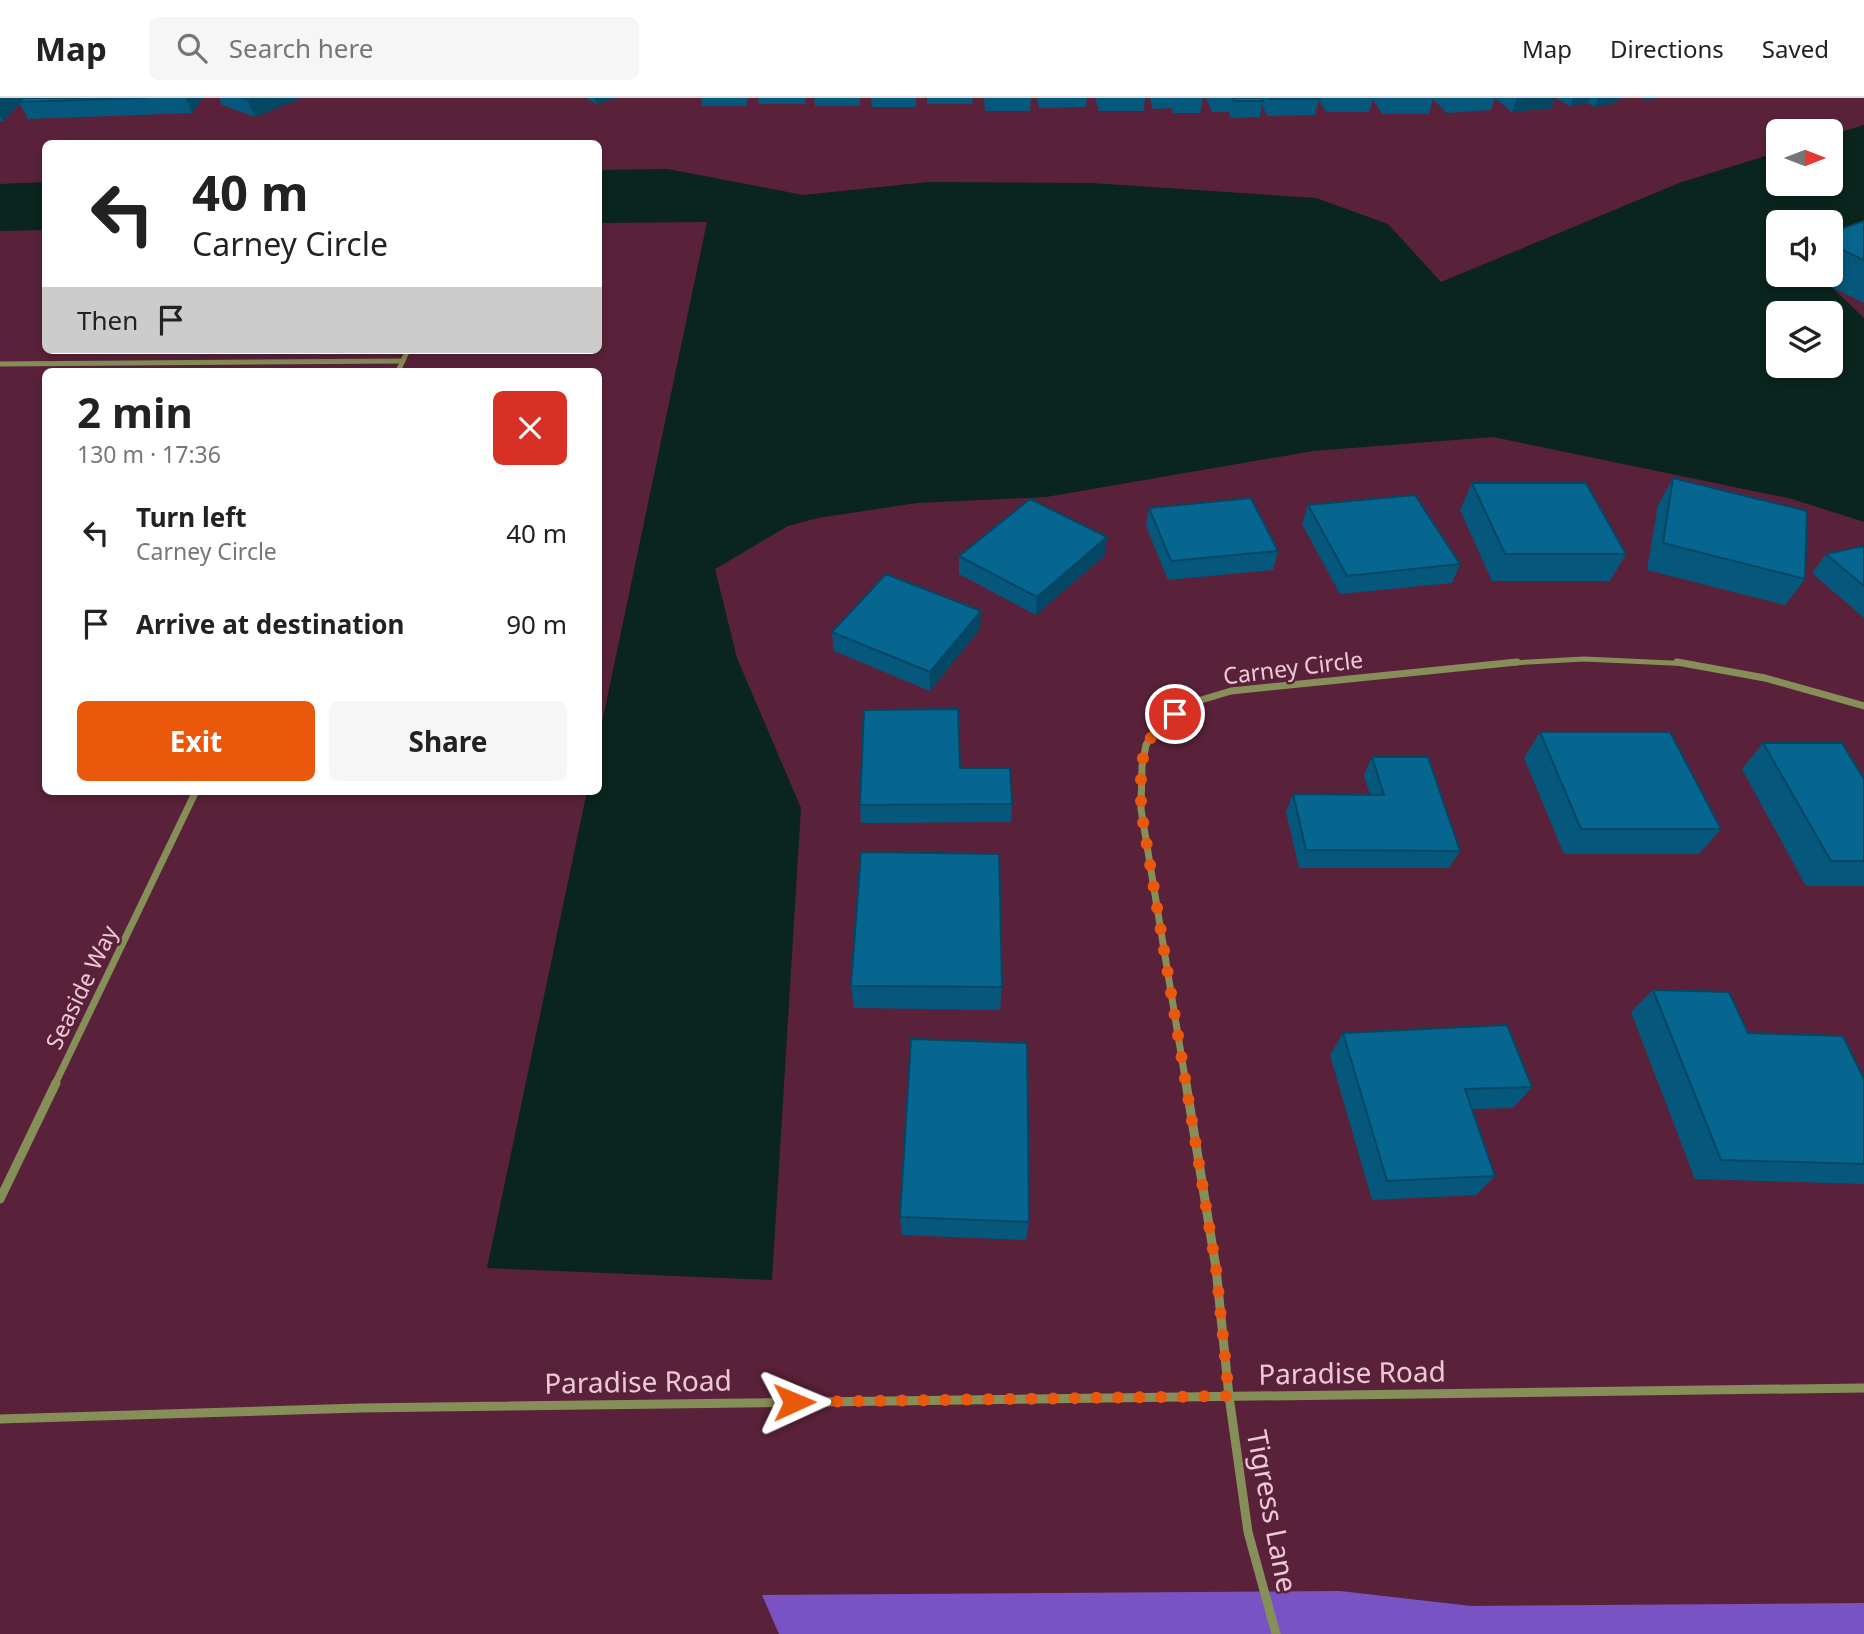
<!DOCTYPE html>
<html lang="en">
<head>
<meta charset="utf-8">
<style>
  :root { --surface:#fff; --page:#f6f6f6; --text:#222; --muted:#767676; --line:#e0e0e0; --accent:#ea580c }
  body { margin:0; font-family:"Noto Sans",sans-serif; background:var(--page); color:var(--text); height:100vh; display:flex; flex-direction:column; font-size:26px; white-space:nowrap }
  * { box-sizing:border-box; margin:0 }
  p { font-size:23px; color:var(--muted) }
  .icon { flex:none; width:38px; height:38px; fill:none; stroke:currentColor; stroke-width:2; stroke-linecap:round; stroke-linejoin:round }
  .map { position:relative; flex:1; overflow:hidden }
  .sheet { position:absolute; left:42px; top:270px; width:560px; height:427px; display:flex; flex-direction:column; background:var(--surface); border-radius:10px; box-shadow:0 4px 10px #0003 }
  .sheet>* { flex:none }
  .hud { position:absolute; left:42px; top:42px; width:560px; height:214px; border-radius:10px; box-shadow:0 4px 10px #0003; background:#fff; color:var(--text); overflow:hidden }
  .needle { width:46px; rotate:90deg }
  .fabs { position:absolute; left:1766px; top:21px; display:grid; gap:14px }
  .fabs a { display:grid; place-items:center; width:77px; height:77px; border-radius:10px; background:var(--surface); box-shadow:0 4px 10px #0003; font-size:35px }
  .pin { position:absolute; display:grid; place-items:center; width:60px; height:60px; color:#fff; margin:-30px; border:4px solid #fff; border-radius:50%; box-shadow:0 2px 7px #0007 }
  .me { position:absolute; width:77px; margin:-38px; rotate:89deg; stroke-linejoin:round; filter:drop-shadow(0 0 5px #0008) }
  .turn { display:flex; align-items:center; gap:24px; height:147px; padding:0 35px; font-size:32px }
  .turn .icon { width:91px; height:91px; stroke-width:2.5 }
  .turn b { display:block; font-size:49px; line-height:60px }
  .then { display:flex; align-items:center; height:66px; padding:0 35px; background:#0003; gap:14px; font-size:26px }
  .round { display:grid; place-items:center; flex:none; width:74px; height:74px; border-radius:10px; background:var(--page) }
  .overview { display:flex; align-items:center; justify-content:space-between; height:119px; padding:0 35px }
  h1 { font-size:42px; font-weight:700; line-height:52px }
  .primary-button { display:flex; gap:14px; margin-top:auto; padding:14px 35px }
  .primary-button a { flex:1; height:80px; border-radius:10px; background:var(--accent); color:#fff; font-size:28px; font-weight:700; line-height:80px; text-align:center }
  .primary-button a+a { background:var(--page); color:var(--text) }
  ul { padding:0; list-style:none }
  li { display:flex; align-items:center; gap:21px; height:91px; padding:0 35px }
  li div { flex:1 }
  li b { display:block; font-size:26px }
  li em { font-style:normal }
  header { display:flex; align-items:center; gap:42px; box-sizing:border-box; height:98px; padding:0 35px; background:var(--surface); border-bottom:2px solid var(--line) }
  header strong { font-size:33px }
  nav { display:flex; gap:38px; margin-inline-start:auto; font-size:24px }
  .search { width:490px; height:63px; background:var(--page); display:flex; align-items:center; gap:18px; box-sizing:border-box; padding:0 24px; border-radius:10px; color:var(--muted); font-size:26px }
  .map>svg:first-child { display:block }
</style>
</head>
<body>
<header>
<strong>Map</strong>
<div class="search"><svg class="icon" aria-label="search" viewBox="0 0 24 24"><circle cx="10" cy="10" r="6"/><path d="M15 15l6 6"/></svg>Search here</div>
<nav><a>Map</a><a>Directions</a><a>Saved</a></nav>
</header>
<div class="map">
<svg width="1864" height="1536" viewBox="0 0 1864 1536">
  <rect width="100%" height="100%" fill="#5a223a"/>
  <polygon fill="#7953c4" points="1340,1493 1471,1508 1864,1505 1864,1536 779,1536 762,1497"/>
  <g fill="#0a241e" fill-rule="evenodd">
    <path d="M1864,27V153L1831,164L1830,124H1778V177H1819L1864,220V424L1792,401L1493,339L1313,353L1046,399L917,405L818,420L788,428L715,471L737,560L801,710L772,1182L487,1170L587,693H598L599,639L707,124L599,125V72L668,71L803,97L928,84L1092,85L1316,100L1388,126L1441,184L1679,85L1778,54V86H1830L1831,37ZM1778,215H1830V268H1778Z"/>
    <polygon points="45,84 45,132 0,133 0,86"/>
  </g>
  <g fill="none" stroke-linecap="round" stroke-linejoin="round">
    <g stroke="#868f58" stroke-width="5">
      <polyline points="0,266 403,263"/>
      <polyline points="398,273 408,252"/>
      <polyline points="1495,566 1584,561 1693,566"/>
    </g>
    <g stroke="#868f58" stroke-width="7">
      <polyline points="1677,564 1765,580 1864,608"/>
      <polyline points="55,986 196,693"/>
      <polyline points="1186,986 1141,711 1142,668 1146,647 1158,626 1191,605 1231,593 1517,564"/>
    </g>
    <g stroke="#868f58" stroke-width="9">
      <polyline points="1186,985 1216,1170 1229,1298 1248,1434 1276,1536"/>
      <polyline points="0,1101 56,985"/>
      <polyline points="0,1321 360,1310 1864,1290"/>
    </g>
  </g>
  <g fill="#05587b">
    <polygon points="0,0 203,0 192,15 28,21 20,6 3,23 0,23"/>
    <polygon points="219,0 301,0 255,19 222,7"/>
    <polygon points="586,0 616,0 596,6"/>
    <polygon points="701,0 748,0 746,8 702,8"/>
    <polygon points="758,0 806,0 805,6 759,6"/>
    <polygon points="814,0 860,0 860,8 815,8"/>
    <polygon points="871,0 916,0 916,9 872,9"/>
    <polygon points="927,0 973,0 972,6 927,6"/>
    <polygon points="984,0 1031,0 1030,13 985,13"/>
    <polygon points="1037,0 1087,0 1086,9 1039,10"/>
    <polygon points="1095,0 1145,0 1144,13 1099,13"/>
    <polygon points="1150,0 1203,0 1200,15 1173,15 1172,10 1153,11"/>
    <polygon points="1206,0 1555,0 1551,10 1512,14 1495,0 1491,12 1447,15 1433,1 1429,16 1382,16 1373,1 1369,14 1326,14 1319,2 1315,17 1267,18 1262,6 1260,19 1231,20 1229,14 1212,14"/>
    <polygon points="1556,0 1626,0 1617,1 1616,5 1594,9 1588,5 1570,8"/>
    <polygon points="1864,123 1864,205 1807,177 1830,177 1830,135"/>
    <polygon points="1673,380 1805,481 1785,507 1647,472 1658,407"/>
    <polygon points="1472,385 1626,456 1610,483 1492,483 1460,412"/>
    <polygon points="1308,407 1460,466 1452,485 1340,496 1302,426"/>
    <polygon points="1149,410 1278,453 1273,472 1168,482 1146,428"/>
    <polygon points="1864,448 1864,520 1812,475 1826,456"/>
    <polygon points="1105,457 1036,517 959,476 959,458"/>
    <polygon points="980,531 930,593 834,553 832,534"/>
    <polygon points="1540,634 1721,731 1699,756 1564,756 1524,660"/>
    <polygon points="1763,645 1864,681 1864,788 1806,788 1742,671"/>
    <polygon points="1372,659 1460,753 1449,770 1299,770 1286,714 1293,696 1370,697 1364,677"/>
    <polygon points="960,670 1012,706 1011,724 861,725 860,707"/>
    <polygon points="851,888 1002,889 1000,912 854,910"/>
    <polygon points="1653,892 1748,935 1864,981 1864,1086 1695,1081 1631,914"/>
    <polygon points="1343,935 1532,989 1513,1010 1472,1011 1495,1078 1476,1097 1372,1102 1330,957"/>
    <polygon points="900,1119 1029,1124 1026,1142 902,1137"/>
  </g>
  <g fill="#044764">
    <polygon points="0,0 23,0 19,4 20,6 3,23 0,18"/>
    <polygon points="186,0 203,0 192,15"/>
    <polygon points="254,0 301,0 255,19 248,3"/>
    <polygon points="595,0 616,0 596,6"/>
    <polygon points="1517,0 1555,0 1551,10 1512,14"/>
    <polygon points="1573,0 1590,0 1588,5 1570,8"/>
    <polygon points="1598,0 1618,0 1616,5 1594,9"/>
    <polygon points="1644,0 1658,0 1643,3"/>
    <polygon points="1107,439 1105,457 1036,517 1037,499"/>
    <polygon points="981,513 980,531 930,593 930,574"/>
  </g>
  <g fill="#06668f" stroke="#044764" stroke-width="2">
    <polygon points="24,0 147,0 19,4"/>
    <polygon points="241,0 254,0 248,3"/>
    <polygon points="1233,0 1261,0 1263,3 1234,3"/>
    <polygon points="1270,0 1318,0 1319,1 1270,1"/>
    <polygon points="1864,123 1864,162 1830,146 1830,135"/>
    <polygon points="1673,380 1807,413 1805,481 1663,445"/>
    <polygon points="1472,385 1586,385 1626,456 1505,456"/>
    <polygon points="1415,397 1460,466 1347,478 1308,407"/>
    <polygon points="1251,400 1278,453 1171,463 1149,410"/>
    <polygon points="1030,401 1107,439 1037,499 959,458"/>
    <polygon points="1864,448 1864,488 1826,456"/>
    <polygon points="886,476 981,513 930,574 832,534"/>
    <polygon points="958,611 960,670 1010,670 1012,706 860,707 864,612"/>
    <polygon points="1540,634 1670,634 1721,731 1581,731"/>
    <polygon points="1763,645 1842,645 1864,681 1864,763 1831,763"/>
    <polygon points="1372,659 1428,659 1460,753 1306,752 1293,696 1384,697"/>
    <polygon points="861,754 999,756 1002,889 851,888"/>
    <polygon points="1653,892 1729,894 1748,935 1843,938 1864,981 1864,1066 1721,1062"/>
    <polygon points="1507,927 1532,989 1465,991 1495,1078 1387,1083 1343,935"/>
    <polygon points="911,941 1027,945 1029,1124 900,1119"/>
  </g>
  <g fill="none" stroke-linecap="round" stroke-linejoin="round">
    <polyline stroke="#ea580c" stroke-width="12" stroke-dasharray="0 21.6" points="794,1304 1229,1298 1216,1170 1141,711 1141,665 1155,629 1175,616"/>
  </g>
  <g text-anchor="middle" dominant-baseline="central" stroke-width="5" stroke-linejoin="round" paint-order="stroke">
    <g font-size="23" fill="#edc9d5" stroke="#5a223a">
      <text transform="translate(1293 569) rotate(-7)">Carney Circle</text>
      <text transform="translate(81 889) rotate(-64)">Seaside Way</text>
    </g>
    <g font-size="28" fill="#edc9d5" stroke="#5a223a">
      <text transform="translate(1352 1274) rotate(-1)">Paradise Road</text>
      <text transform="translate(638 1283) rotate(-1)">Paradise Road</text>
      <text transform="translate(1273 1413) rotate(79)">Tigress Lane</text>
    </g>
  </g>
</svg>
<div class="fabs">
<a><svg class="needle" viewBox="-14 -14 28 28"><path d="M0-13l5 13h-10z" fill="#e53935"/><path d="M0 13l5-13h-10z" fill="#767676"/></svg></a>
<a><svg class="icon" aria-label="sound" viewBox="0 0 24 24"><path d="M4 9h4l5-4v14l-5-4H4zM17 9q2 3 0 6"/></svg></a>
<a><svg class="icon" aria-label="layers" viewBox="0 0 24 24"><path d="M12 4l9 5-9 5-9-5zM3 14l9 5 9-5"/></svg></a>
</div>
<div class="pin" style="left:1175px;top:616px;background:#d93025"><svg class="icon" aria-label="arrive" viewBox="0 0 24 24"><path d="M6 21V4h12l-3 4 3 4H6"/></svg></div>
<svg class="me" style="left:794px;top:1304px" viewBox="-20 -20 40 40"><path d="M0-17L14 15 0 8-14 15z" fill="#ea580c" stroke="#fff" stroke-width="4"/></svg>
<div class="hud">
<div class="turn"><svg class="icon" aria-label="left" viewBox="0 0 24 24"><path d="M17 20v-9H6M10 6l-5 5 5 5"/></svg><div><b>40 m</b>Carney Circle</div></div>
<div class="then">Then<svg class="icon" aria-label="arrive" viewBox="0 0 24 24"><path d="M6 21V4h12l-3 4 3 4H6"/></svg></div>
</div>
<section class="sheet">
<div class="overview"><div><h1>2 min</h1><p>130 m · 17:36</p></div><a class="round" style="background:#d93025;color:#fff"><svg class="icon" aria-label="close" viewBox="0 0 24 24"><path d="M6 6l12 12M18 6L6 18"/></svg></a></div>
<ul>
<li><svg class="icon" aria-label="left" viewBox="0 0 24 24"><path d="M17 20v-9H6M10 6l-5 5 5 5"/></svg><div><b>Turn left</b><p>Carney Circle</p></div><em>40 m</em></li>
<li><svg class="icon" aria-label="arrive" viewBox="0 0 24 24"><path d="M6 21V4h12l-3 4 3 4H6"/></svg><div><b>Arrive at destination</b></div><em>90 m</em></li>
</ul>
<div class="primary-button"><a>Exit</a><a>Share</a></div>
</section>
</div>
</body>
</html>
